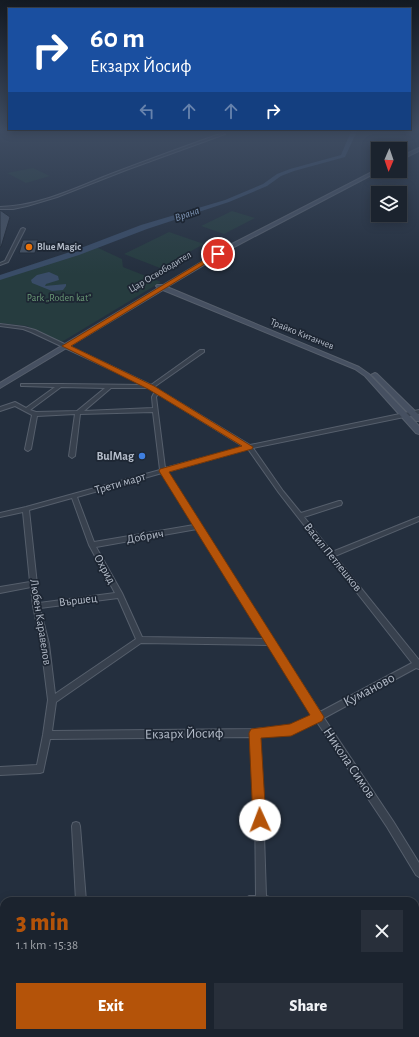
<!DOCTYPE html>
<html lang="en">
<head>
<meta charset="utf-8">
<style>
  :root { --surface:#1b232e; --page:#282f3a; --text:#f1f3f6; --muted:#a0a4aa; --line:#39404a; --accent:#b45309 }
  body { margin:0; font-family:"Alegreya Sans",sans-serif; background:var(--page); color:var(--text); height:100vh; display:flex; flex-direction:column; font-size:15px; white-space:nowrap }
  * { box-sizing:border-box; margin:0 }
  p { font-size:13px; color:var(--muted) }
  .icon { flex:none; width:22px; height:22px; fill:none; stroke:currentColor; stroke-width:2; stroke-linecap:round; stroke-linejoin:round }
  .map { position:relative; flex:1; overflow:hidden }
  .details { position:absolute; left:0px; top:897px; width:419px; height:140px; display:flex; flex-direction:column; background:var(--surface); border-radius:12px 12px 0 0; box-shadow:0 2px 10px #0003,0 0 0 1px var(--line) }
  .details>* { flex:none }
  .guide { position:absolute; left:8px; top:8px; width:403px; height:122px; border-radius:0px; box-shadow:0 2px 10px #0003,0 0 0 1px var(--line); background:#1a4fa0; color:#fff; overflow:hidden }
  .needle { width:26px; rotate:182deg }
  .buttons { position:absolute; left:371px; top:142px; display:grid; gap:8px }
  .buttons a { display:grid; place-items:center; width:36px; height:36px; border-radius:0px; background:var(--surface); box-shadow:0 2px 10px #0003,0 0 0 1px var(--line); font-size:20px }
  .pin { position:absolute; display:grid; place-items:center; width:34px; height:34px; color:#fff; margin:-17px; border:2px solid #fff; border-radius:50%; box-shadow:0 1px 4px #0007 }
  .me { position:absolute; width:44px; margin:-22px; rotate:358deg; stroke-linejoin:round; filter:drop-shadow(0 0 3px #0008) }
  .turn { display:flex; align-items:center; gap:14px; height:84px; padding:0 16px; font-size:18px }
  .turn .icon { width:52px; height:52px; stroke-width:2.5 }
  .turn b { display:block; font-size:28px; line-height:34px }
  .lanes { display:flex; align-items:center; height:38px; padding:0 16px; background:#0003; justify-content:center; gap:20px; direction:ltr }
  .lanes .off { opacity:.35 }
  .round { display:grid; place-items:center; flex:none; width:42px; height:42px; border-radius:0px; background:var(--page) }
  .overview { display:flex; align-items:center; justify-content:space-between; height:68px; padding:0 16px }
  h1 { font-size:24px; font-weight:800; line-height:30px; color:var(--accent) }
  .button { display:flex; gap:8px; margin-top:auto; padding:8px 16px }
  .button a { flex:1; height:46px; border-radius:0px; background:var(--accent); color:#fff; font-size:16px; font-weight:800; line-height:46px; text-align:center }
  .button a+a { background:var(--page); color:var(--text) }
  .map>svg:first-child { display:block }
</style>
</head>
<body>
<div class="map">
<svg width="419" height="1037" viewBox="0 0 419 1037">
  <rect width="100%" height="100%" fill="#242f3e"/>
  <g fill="#263c3f">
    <polygon points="33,168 50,176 26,183 7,173"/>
    <polygon points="232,211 255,218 224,234 201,226"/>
    <polygon points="169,232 204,244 160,268 124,254"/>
    <polygon points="94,246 122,259 123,267 161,282 60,343 27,326 0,323 0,279 12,275 32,265"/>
  </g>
  <polygon fill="#394c67" points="49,272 58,276 59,280 46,284 45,286 66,284 66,286 63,290 52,291 32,283 31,280 37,275"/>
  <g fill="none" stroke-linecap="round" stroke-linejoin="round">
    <polygon fill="#394c67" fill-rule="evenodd" points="352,129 358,129 345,157 294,171 281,176 267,186 229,202 147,229 79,255 0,280 0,275 73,251 141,225 225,200 263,184 277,174 290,169 341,155"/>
  </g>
  <g fill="#455162" stroke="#1f2835">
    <polygon points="0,210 10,217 1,247 0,247"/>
    <polygon points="23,240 38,240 35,253 19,253"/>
  </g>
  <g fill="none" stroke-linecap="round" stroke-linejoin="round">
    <g stroke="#565f6c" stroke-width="2">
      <g id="street">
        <path d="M223,133L225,134L126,170L57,197L27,206L13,209H0V207C40,206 75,188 111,174C148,160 185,146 223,133Z"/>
        <polygon points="23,228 25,229 8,262 0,265 0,263 5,261 21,229"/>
        <path d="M0,324L24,327L35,330L151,385L200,350H204V352L154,387L250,445L419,410V414L253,448L283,491L301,513L339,501H341L342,503L341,505L304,517L332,552L419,517V521L335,556L419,660V669L416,668L324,718L393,821L419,863V877L416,875L387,827L317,722L291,734L259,737L263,804L266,896L272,898L274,901H244L246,898L249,896H256L255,804L251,737L50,739L43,772L40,773L0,775V767L37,765L43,735L48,700L41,644L33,606L31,587L0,593V587L30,582L23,512L0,517V513L26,507L160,470L153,412L80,414L75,456L72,458L69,456L75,414L37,416L31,449L28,451L26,450L25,449L32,415L15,406L0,411V407L15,402L26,408L55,387L23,386H21V384H61L144,385L31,332L23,329L0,326ZM61,387L105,388L77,411L36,412L30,410ZM111,388H150L155,391L152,397L153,408L84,411ZM158,394L244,447L165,468L156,397ZM248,449L279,493L412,663L320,712L166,472ZM162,473L194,525L94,542L77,497ZM72,498L89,545L115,593L39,603L29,510ZM197,529L265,639L142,637L122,593L96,547ZM118,598L136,639L55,694L49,644L40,608ZM141,643L269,645L313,715L291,726L255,729L52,731L56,702Z"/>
        <polygon points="76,822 79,823 80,826 86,901 76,901 72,826 73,823"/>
        <polygon points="415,919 419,920 419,930 415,929"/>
        <polygon points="4,929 4,939 0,940 0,930"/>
        <polygon points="149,1033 161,1033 162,1037 150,1037"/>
        <rect x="267" y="1033" width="10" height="4"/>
      </g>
    </g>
    <g stroke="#565f6c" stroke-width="2">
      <g id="secondary">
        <polygon points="419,148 419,151 400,160 400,157"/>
        <polygon points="378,169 379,171 234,247 167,287 359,367 369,374 419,426 419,434 416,433 365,376 355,369 163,290 0,388 0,383 158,288 156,286 157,285 163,285 230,245"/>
        <polygon points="375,373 377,374 419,415 419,421 416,421 373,376 371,375"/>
      </g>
    </g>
    <use href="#street" fill="#38414e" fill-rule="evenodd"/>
    <use href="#secondary" fill="#465061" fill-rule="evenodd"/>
  </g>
  <linearGradient id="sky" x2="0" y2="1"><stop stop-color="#141a22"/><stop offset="0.47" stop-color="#3f4d63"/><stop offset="1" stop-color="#3f4d63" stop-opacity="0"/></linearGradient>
  <rect width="419" height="274" fill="url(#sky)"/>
  <polygon fill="#b45309" stroke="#753606" points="216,253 221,254 71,346 154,386 253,447 252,449 169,472 324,717 322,721 291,736 261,738 266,820 264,825 260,827 255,825 253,820 249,733 251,729 290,724 310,715 159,471 160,469 242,446 148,389 62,346"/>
  <circle fill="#e8710a" stroke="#1d2633" stroke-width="1.5" cx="29" cy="247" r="4"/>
  <circle fill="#3f7fe0" stroke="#1d2633" stroke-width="1.5" cx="142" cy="456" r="4"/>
  <g text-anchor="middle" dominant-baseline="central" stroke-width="3.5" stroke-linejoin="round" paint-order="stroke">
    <g font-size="10" font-weight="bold" fill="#b4bcc9" stroke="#1d2633" text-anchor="start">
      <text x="37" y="247">Blue Magic</text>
    </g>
    <g font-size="10" fill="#b4bcc9" stroke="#1d2633">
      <text transform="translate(160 272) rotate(-31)">Цар Освободител</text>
      <text transform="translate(302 334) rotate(22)">Трайко Китанчев</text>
    </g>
    <g font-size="10" fill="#6b9a76" stroke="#1d2633">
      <text x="59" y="298">Park „Roden kat“</text>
    </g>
    <g font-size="11" font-style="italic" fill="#7c92b1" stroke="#1d2633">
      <text transform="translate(187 214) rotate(-19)">Врана</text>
    </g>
    <g font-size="12" font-weight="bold" fill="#b4bcc9" stroke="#1d2633" text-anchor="end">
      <text x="134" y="456">BulMag</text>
    </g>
    <g font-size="12" fill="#b4bcc9" stroke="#1d2633">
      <text transform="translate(120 483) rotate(-16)">Трети март</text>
      <text transform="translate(145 536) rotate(-10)">Добрич</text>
      <text transform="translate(333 557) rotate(51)">Васил Петлешков</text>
      <text transform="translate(105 569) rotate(61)">Охрид</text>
      <text transform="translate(78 600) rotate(-7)">Вършец</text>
      <text transform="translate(41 622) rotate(81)">Любен Каравелов</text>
    </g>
    <g font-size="14" fill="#b4bcc9" stroke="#1d2633">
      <text transform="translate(369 690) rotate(-28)">Куманово</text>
      <text transform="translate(184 734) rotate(-1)">Екзарх Йосиф</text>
      <text transform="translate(349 763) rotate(56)">Никола Симов</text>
    </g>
  </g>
</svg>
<div class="buttons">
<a><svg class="needle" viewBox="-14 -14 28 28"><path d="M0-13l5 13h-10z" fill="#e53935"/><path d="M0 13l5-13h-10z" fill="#a0a4aa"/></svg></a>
<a><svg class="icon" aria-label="layers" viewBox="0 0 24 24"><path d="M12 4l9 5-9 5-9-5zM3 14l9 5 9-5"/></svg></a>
</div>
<div class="pin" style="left:218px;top:254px;background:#d93025"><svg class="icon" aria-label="arrive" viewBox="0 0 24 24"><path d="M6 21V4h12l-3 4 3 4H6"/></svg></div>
<svg class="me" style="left:260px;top:820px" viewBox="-20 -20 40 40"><circle r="19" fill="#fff"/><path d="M0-13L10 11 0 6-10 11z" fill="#b45309"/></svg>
<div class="guide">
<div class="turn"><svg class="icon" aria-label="right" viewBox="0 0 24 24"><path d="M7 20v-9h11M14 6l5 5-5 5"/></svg><div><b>60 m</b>Екзарх Йосиф</div></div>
<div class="lanes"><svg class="icon off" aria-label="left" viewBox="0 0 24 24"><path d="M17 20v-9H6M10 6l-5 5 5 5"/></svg><svg class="icon off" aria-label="ahead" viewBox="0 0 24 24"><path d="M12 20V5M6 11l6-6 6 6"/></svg><svg class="icon off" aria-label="ahead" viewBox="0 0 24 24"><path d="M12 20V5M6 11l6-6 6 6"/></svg><svg class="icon" aria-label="right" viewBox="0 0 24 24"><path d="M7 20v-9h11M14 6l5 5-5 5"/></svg></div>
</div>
<section class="details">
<div class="overview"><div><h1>3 min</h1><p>1.1 km · 15:38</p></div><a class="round"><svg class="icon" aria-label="close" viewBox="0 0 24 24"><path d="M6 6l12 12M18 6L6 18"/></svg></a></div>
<div class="button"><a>Exit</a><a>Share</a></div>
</section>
</div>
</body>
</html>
